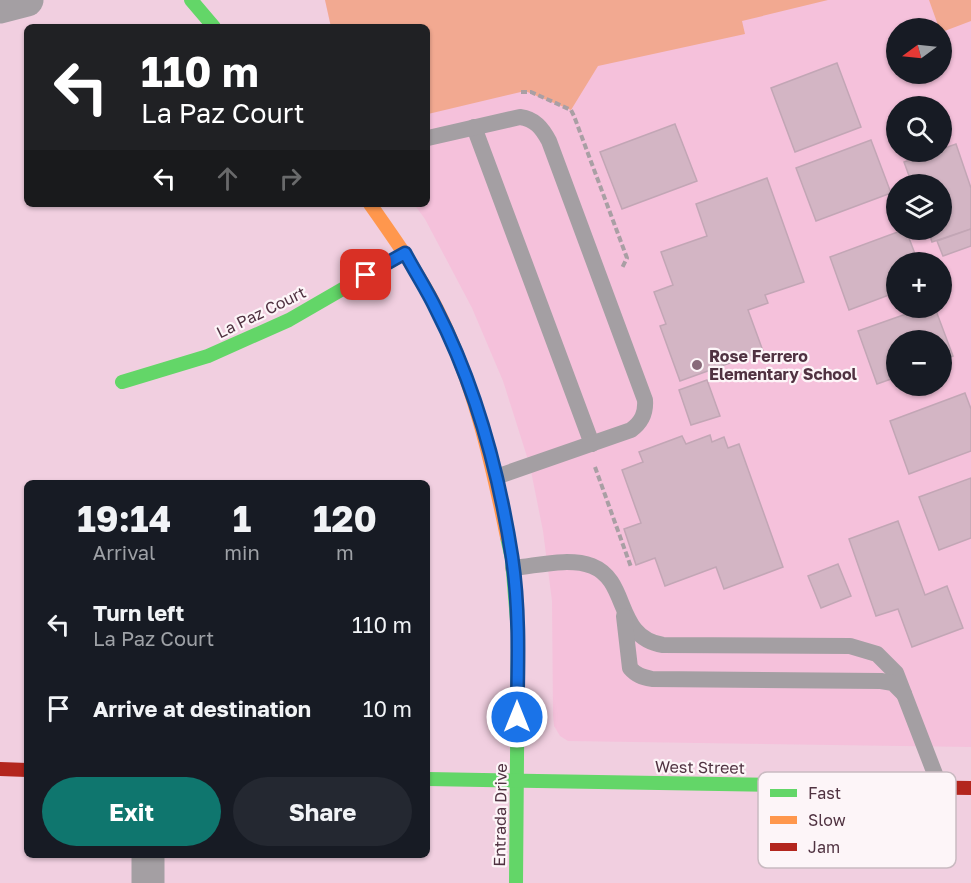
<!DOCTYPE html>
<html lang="en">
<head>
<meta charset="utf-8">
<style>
  :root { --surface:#171b24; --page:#242831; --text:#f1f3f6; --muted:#9ea1a6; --accent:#0f766e }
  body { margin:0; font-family:"Golos Text",sans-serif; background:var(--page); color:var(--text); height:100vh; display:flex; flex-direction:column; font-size:22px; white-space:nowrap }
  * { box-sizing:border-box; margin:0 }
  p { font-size:20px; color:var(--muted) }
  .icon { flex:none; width:33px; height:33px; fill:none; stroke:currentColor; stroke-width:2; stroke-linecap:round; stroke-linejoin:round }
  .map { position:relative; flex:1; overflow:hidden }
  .side { position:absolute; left:24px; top:480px; width:406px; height:378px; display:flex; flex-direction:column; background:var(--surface); border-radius:9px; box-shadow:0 2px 4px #0004 }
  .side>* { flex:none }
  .top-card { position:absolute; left:24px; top:24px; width:406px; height:183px; border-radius:9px; box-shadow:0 2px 4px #0004; background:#202124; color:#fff; overflow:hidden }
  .needle { width:39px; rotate:255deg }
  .buttons { position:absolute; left:886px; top:18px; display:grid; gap:12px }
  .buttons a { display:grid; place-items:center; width:66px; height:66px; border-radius:50%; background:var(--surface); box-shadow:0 2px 4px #0004; font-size:30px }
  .pin { position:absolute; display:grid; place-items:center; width:51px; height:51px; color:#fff; margin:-26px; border-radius:12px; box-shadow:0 3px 9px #0006 }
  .me { position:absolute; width:66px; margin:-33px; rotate:0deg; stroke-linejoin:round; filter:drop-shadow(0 0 4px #0008) }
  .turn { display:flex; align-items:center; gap:21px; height:126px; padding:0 18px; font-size:27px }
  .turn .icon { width:78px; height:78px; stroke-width:2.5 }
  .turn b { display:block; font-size:42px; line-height:51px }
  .lanes { display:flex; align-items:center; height:57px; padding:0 18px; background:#0003; justify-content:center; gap:30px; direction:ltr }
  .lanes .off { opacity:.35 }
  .eta { display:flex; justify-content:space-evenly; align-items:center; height:102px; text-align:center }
  .eta b { font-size:36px; font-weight:700; line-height:42px }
  .cta { display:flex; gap:12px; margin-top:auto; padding:12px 18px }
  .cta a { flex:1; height:69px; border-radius:36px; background:var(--accent); color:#fff; font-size:24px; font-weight:700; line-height:69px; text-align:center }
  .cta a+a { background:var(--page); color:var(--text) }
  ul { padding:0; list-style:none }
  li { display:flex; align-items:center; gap:18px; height:84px; padding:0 18px }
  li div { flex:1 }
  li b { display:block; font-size:22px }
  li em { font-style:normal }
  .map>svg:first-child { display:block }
</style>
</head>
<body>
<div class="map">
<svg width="971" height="883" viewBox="0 0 971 883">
  <rect width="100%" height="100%" fill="#f1cfe0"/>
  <path fill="#f5c1db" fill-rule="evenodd" d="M325,0H971V747L568,741L560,736L554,726L553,715L552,601L543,531L530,466L503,381L472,308L425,219L414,204H428V27H331ZM897,28H942V74H897ZM897,106H942V152H897ZM897,184H942V230H897ZM897,262H942V308H897ZM897,340H942V386H897Z"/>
  <g fill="#f2a991">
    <polygon points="325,0 828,0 742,21 745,34 598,66 571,110 525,91 428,114 428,27 331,27"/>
    <polygon points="929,0 971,0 971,21 942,32 942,28 939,28"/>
  </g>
  <g fill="#d3b5c4" stroke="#c2a6b5" stroke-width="1.5">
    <polygon points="837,63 861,127 795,152 771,88"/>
    <polygon points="675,124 697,181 622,209 600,152"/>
    <polygon points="871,140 891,193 816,221 796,168"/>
    <polygon points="956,144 971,188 971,229 932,242 928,230 942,230 942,184 912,184 904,162 934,152 942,152 942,149"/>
    <polygon points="767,178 804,282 765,295 768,303 748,310 763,351 680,381 660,326 666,324 654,292 673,285 661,252 707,236 696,204"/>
    <polygon points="971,229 971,246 943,256 937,241"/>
    <polygon points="903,230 906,230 918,262 897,262 897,292 849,310 830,257"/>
    <polygon points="923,308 935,308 953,356 942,361 942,340 897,340 897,377 877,384 858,331"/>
    <polygon points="707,380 720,416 691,425 679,390"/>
    <polygon points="965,393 971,409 971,451 909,474 890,421"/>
    <polygon points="710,435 712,442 724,437 728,448 739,444 783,567 724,589 716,567 665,586 655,558 636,565 624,529 641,523 622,470 643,462 639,452 682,436 686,444"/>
    <polygon points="971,478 971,538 939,550 919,497"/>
    <polygon points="898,521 925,595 947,586 963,628 912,647 898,609 876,616 849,539"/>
    <polygon points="838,564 851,596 821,608 808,576"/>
  </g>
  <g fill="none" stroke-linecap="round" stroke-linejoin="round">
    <g stroke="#a99fa4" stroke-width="4" stroke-dasharray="6 3" stroke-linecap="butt">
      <polyline points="521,92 531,92 571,110 574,116 627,258 622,268"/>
      <polyline points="595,467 631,567"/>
    </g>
    <g stroke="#a49fa3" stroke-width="16">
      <polyline points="474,127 592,444"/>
      <path d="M428,138L520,117C535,119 542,128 549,141L645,400C646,413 642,422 631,430L496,477"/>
      <path d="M513,568C537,566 568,557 592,566C630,581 614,637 663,645L850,646L877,654L896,673L940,787"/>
      <path d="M624,616L630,668C636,675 642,677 652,679L881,681L893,683L904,694"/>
    </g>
    <g stroke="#a49fa3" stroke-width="33">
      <polyline points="0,7 27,0"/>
      <polyline points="148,883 148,855"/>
    </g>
    <g stroke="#63d668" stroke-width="14">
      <polyline points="191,0 214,27"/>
      <polyline points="122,382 208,356 289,320 405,253"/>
      <polyline points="507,537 512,559 518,633 516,883"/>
      <polyline points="428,779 888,787"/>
    </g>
    <path stroke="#ff974d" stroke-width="14" d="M370,204C394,238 418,272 437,309C473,381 491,459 507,537"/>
    <g stroke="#b3261e" stroke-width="14">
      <polyline points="0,769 27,770"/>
      <polyline points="888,787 971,788"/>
    </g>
  </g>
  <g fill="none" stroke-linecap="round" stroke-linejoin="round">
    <g stroke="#114b97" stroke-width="15">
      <path id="route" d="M366,275L405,253C415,272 427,290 436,309C475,385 499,473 512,557C520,610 518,664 517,717"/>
    </g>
    <use href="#route" stroke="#1a73e8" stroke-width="10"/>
  </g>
  <circle fill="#886979" stroke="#fdf5f8" stroke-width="2" cx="697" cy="365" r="6"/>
  <g text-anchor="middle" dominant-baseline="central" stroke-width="4.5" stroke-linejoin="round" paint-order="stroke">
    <g font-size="16" fill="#503241" stroke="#fdf5f8">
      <text transform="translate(261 312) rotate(-26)">La Paz Court</text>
      <text transform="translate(700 767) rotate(1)">West Street</text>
      <text transform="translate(500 815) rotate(-89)">Entrada Drive</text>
    </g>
    <g font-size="16" font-weight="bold" fill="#503241" stroke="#fdf5f8" text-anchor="start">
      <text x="709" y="356">Rose Ferrero<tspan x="709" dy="18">Elementary School</tspan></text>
    </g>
  </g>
  <rect x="758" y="772" width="198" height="96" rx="9" fill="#fdf5f8" stroke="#c9bac1" stroke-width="1.5"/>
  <rect x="770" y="789" width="27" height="8" fill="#63d668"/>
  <rect x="770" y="816" width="27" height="8" fill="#ff974d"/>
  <rect x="770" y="843" width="27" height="8" fill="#b3261e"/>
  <g font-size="16" fill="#503241">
    <text x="808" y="799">Fast</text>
    <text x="808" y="826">Slow</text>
    <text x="808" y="853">Jam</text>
  </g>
</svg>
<div class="buttons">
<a><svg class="needle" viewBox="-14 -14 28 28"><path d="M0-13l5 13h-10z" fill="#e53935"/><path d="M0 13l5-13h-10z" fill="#9ea1a6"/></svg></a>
<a><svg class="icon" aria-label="search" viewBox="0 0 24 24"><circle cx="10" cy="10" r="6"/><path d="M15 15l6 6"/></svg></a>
<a><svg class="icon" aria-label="layers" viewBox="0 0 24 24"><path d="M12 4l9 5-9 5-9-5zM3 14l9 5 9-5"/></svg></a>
<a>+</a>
<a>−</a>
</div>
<div class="pin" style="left:366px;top:275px;background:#d93025"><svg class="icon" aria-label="arrive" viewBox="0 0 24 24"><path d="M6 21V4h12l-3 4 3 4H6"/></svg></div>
<svg class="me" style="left:517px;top:717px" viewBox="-20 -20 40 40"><circle r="17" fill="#1a73e8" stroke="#fff" stroke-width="3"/><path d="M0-11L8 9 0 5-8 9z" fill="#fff"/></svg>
<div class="top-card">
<div class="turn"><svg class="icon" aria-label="left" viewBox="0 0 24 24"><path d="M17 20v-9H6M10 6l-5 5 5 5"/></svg><div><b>110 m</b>La Paz Court</div></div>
<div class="lanes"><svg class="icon" aria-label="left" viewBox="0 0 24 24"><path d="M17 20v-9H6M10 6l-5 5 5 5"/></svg><svg class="icon off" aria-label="ahead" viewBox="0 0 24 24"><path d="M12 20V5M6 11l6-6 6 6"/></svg><svg class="icon off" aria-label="right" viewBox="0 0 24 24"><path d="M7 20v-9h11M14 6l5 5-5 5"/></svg></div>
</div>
<section class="side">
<div class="eta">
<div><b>19:14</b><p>Arrival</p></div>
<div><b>1</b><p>min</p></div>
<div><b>120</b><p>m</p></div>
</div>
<ul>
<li><svg class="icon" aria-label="left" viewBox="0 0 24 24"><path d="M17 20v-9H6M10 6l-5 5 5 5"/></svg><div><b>Turn left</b><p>La Paz Court</p></div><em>110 m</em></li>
<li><svg class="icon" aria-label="arrive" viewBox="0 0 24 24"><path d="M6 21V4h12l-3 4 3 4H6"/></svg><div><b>Arrive at destination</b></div><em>10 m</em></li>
</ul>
<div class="cta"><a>Exit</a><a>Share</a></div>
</section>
</div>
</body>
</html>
